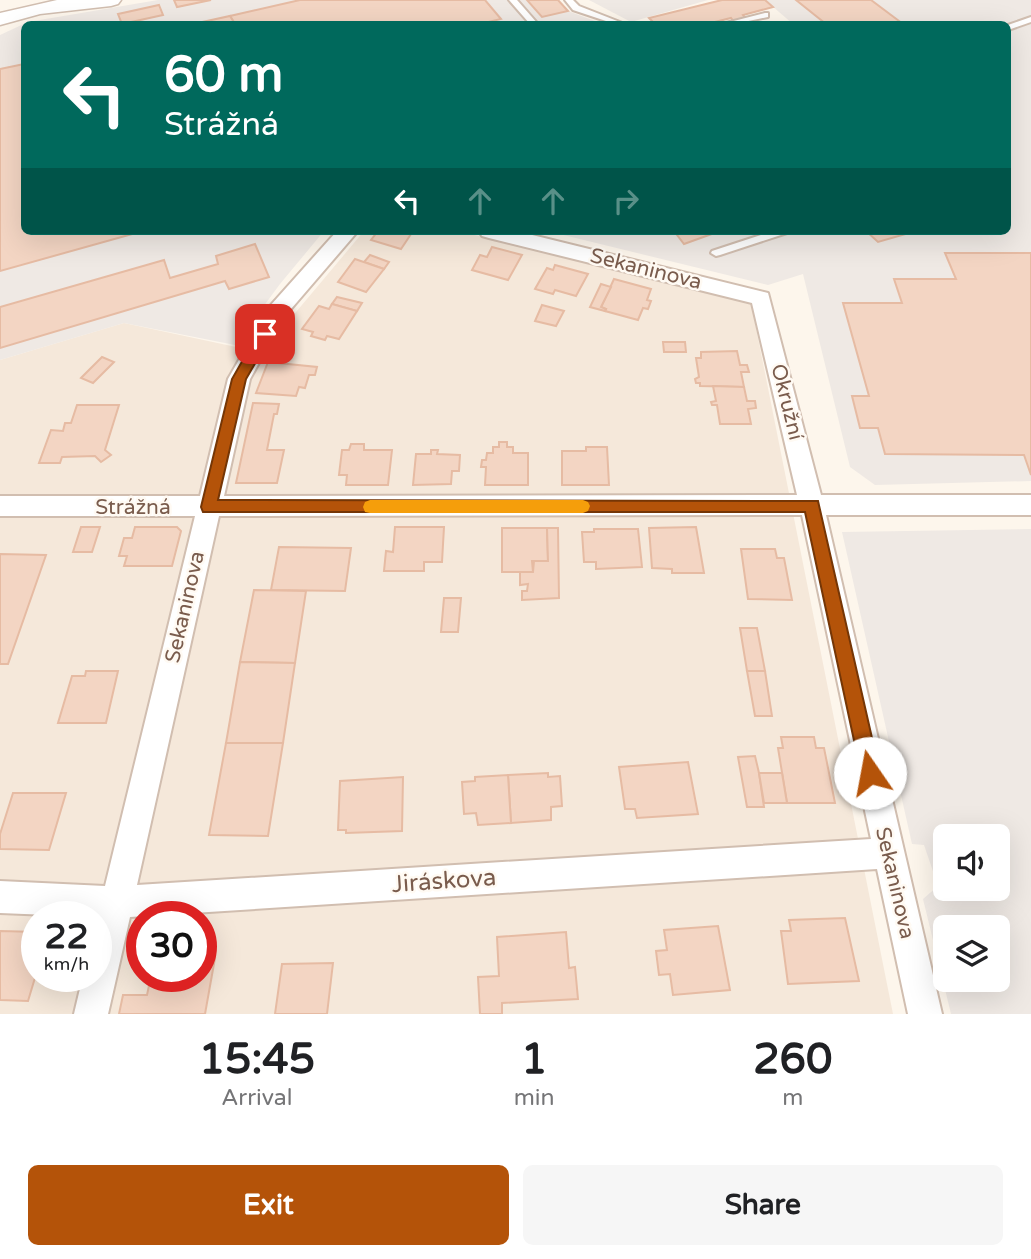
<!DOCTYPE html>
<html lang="en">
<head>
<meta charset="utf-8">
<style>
  :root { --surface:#fff; --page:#f6f6f6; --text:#202124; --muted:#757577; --accent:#b45309 }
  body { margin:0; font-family:"Varela Round",sans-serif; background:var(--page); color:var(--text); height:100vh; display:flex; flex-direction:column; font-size:26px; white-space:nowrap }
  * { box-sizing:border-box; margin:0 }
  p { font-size:23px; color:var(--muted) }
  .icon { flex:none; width:38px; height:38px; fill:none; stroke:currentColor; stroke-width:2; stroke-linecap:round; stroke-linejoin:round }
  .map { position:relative; height:1014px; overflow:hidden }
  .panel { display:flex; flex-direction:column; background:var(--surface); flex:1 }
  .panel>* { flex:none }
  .hud { position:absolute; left:21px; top:21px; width:990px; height:214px; border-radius:10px; box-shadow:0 7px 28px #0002; background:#00695c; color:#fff; overflow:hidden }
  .controls { position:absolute; left:933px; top:824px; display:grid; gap:14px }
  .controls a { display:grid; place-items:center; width:77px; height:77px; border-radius:10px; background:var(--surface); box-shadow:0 7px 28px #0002; font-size:35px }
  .speed { position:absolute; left:21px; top:901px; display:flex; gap:14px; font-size:35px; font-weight:700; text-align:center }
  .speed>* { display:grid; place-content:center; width:91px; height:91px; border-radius:50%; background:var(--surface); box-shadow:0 7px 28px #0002; line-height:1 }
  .speed small { font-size:18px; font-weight:400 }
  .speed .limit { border:10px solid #d22; background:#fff; color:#111 }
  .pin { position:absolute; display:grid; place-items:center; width:60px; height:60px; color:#fff; margin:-30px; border-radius:14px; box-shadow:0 4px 10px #0006 }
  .me { position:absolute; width:77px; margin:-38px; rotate:348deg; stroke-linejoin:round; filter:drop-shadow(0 0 5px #0008) }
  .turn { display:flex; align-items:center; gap:24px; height:147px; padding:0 28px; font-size:32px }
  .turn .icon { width:91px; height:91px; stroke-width:2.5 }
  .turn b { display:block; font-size:49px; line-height:60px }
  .lanes { display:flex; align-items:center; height:66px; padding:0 28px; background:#0003; justify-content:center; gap:35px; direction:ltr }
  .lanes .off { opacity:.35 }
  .eta { display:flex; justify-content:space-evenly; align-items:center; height:119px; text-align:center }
  .eta b { font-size:42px; font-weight:700; line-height:49px }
  .button { display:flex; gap:14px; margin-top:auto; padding:14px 28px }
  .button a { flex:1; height:80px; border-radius:10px; background:var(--accent); color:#fff; font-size:28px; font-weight:700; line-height:80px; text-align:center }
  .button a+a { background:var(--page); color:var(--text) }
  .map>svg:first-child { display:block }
</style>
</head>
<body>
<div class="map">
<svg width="1031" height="1014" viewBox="0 0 1031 1014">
  <rect width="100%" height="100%" fill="#fdf6ec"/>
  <path fill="#f5e8da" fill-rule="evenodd" d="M364,231H458L751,303L893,1014H0V360L124,323L269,354L286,324ZM37,917H96V976H37ZM142,917H201V976H142Z"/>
  <g fill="#efe9e4" fill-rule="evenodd">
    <polygon points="158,0 558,0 568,11 603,24 24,24 24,231 324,231 280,284 235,345 124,323 0,360 0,35 28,22"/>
    <polygon points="589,0 708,0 631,22"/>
    <polygon points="765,0 1031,0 1031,481 875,485 850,467 803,274 768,285 547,231 1008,231 1008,24 793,24"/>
    <path d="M1031,529V1014H951L923,899L938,886L924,845L912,844L842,532ZM998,836V889H945V836ZM945,928H998V980H945Z"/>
  </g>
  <g fill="#f3d5c3" stroke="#e6bba3" stroke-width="2">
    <polygon points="174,0 211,0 177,7"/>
    <polygon points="300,0 485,0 501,19 480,24 235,24 230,16"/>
    <polygon points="527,0 558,0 568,11 542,17"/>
    <polygon points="722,0 765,0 773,7 743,15 746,19 734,22 731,18 707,24 655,24 649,18"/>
    <polygon points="796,0 871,0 903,24 826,24"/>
    <polygon points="159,5 163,15 122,24 118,14"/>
    <polygon points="230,16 235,24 193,24"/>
    <polygon points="24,64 24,231 143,231 0,271 0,69"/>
    <polygon points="378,231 413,231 401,249 371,240"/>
    <polygon points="674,231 720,231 684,244"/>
    <polygon points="866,231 916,231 878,242"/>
    <polygon points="255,244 269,277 229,289 225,281 0,348 0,307 164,260 170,278 218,264 216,256"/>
    <polygon points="492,247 522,255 508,280 472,270 480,255 487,257"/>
    <polygon points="945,253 1031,253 1031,475 1024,455 885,454 878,428 860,428 852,396 869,396 843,303 902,303 894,279 956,279"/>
    <polygon points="370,255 389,262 384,269 364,262"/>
    <polygon points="355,259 384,269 366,292 338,282"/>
    <polygon points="555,265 588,274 576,296 555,290 553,294 535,289 547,268 553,270"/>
    <polygon points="614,279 651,289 647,300 651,301 648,309 643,308 638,320 605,311 606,309 601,307"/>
    <polygon points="601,284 611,287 601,307 606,309 605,311 590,307"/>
    <polygon points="337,297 362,303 357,311 332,304"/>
    <polygon points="332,304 357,311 339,339 327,336 325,340 311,336 313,332 302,329 319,306 329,309"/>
    <polygon points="542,305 564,311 556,326 535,321"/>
    <polygon points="663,342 685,342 686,352 664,352"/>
    <polygon points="737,351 740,365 747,365 749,372 741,372 744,387 700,386 700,383 696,383 695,379 699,377 696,358 701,358 701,352"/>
    <polygon points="102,357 114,362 93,383 81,378"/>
    <polygon points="268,362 317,367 315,375 309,375 305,388 299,387 296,396 256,393"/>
    <polygon points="713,386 744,387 747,401 755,401 756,408 748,409 751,424 720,424 717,405 712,405 711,402 716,401"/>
    <polygon points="253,403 279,404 277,414 274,414 267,450 284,450 277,483 236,483"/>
    <polygon points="77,405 119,405 105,450 111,455 101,462 95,456 62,457 60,463 39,463 51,430 63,431 65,423 71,423"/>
    <polygon points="499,442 507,442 507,447 513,447 513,453 528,453 528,485 485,485 486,467 481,467 482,460 486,460 487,453 493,453 493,447 499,447"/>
    <polygon points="351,444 364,444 364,450 392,450 388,485 346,485 347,475 339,475 342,450 349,450"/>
    <polygon points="586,447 607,447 609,485 562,485 562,451 586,451"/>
    <polygon points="431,450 438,450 437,454 460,455 459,471 452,471 451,484 413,485 416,454 431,454"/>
    <polygon points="81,527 100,527 92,552 73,552"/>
    <polygon points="135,527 177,527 181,531 172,566 124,566 127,556 119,556 124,538 132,538"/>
    <polygon points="395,527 444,527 442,562 424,562 424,571 384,571 386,551 393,552"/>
    <polygon points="696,527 704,573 672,573 672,569 652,568 649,528"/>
    <polygon points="502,528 547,528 548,561 532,561 533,572 502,572"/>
    <polygon points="547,528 558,528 559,598 522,600 522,591 527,591 528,584 520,585 520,572 533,572 534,561 548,561"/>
    <polygon points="594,529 638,529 642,567 596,569 596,562 584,562 582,532 594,532"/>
    <polygon points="279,547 351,548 345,591 271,590"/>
    <polygon points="741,549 775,549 777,558 784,558 792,600 748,599"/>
    <polygon points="0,554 46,555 8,664 0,664"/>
    <polygon points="254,590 306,591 295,663 240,662"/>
    <polygon points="444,598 461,598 458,632 441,632"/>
    <polygon points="740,628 757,628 765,671 747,671"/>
    <polygon points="240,662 295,663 283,743 226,743"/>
    <polygon points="86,671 118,671 106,723 58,723 72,676 85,676"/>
    <polygon points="747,671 765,671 772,716 755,716"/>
    <polygon points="781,737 814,737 816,748 824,748 835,803 787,803 778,748 783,748"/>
    <polygon points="226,743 283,743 268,836 209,835"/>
    <polygon points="755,756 759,773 764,807 747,807 738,757"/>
    <polygon points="688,762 698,814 637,818 635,809 625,809 619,767"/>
    <polygon points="548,773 548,777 560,776 562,806 551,807 551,820 511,823 508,775"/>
    <polygon points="759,773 782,773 787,803 764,803"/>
    <polygon points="508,775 511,823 478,825 476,813 464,814 462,782 475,781 475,777"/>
    <polygon points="403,777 402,831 346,833 346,830 338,830 340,781"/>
    <polygon points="13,793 66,793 49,850 0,849 0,834"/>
    <polygon points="845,918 859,981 788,984 781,931 791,931 789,920"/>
    <polygon points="718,926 730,990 673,995 670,974 659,975 656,951 667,950 664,930"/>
    <polygon points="0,931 37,932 37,971 28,1001 0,1000"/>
    <polygon points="566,932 569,968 575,967 578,999 502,1003 502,1014 480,1014 478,977 499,976 497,937"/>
    <polygon points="215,958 205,1014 119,1014 123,995 147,995 151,976 201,976 201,959"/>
    <polygon points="333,963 327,1014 275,1014 282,964"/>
  </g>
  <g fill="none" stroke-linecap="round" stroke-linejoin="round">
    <g stroke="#d1beb0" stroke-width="4">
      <g id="service">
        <polygon points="509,0 517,0 538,24 530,24"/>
        <polygon points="565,0 573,0 579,6 625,24 615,24 573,10"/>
        <polygon points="765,13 768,13 768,17 734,24 722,24"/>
        <polygon points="1031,17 1031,22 1008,30 1008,25"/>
        <polygon points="773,231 789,231 787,233 720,255 716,256 711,253 712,251"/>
      </g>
    </g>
    <g stroke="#d1beb0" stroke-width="4">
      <path id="minor" d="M337,231H358L285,316L250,379L224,496L797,495L752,303L489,238L482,236L479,231H516L768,293L821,495H1031V515H826L942,1014H908L877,869L130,917L108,1014H74L83,976H96L98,917L0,913V881L105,886L195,516H0V496H200L228,379L270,306ZM802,515L871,839L137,885L219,516Z"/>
    </g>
    <g stroke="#d1beb0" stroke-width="3">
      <polygon id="tertiary" points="57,0 121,0 118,4 111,6 40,14 0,25 0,13"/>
    </g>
    <use href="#service" fill="#fff" fill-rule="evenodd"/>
    <use href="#minor" fill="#fff" fill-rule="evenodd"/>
    <use href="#tertiary" fill="#fff" fill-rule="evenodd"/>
  </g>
  <polygon fill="#b45309" stroke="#753606" stroke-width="2" points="265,329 272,334 246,379 218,500 818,501 880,773 877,780 870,783 863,780 861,773 805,512 203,512 201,507 232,379 260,330"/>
  <polygon fill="#f59e0b" points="370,500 583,500 588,502 590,506 588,511 583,513 370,513 365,512 363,507 365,502"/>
  <g text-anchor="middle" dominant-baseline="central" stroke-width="5" stroke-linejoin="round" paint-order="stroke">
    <g font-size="21" fill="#7a5c4d" stroke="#fffaf3">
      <text transform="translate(646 269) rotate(14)">Sekaninova</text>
      <text transform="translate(787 402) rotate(76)">Okružní</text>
      <text x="133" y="507">Strážná</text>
      <text transform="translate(185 607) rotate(-77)">Sekaninova</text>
      <text transform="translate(895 883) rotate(77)">Sekaninova</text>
    </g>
    <g font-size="24" fill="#7a5c4d" stroke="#fffaf3">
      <text transform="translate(444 881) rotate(-4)">Jiráskova</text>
    </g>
  </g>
</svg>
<div class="controls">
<a><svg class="icon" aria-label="sound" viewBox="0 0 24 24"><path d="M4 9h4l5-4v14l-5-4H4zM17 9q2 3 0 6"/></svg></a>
<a><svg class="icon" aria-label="layers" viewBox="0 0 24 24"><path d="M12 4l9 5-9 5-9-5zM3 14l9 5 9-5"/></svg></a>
</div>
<div class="speed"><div>22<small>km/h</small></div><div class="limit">30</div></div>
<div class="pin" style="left:265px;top:334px;background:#d93025"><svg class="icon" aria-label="arrive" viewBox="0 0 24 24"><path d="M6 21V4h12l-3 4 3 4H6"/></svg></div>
<svg class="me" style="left:870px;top:773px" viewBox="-20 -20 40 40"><circle r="19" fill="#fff"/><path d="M0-13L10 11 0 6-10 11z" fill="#b45309"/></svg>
<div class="hud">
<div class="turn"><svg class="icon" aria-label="left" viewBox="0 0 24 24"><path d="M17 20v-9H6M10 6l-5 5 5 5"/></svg><div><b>60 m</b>Strážná</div></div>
<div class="lanes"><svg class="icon" aria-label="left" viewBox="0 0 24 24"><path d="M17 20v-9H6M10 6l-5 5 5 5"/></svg><svg class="icon off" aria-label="ahead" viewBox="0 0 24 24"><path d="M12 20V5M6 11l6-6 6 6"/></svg><svg class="icon off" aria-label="ahead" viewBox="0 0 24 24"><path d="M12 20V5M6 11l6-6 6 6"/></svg><svg class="icon off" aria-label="right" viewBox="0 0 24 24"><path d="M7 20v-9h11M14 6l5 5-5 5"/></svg></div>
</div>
</div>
<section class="panel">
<div class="eta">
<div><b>15:45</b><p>Arrival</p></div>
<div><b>1</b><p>min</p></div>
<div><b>260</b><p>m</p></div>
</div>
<div class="button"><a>Exit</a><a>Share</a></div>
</section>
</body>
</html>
